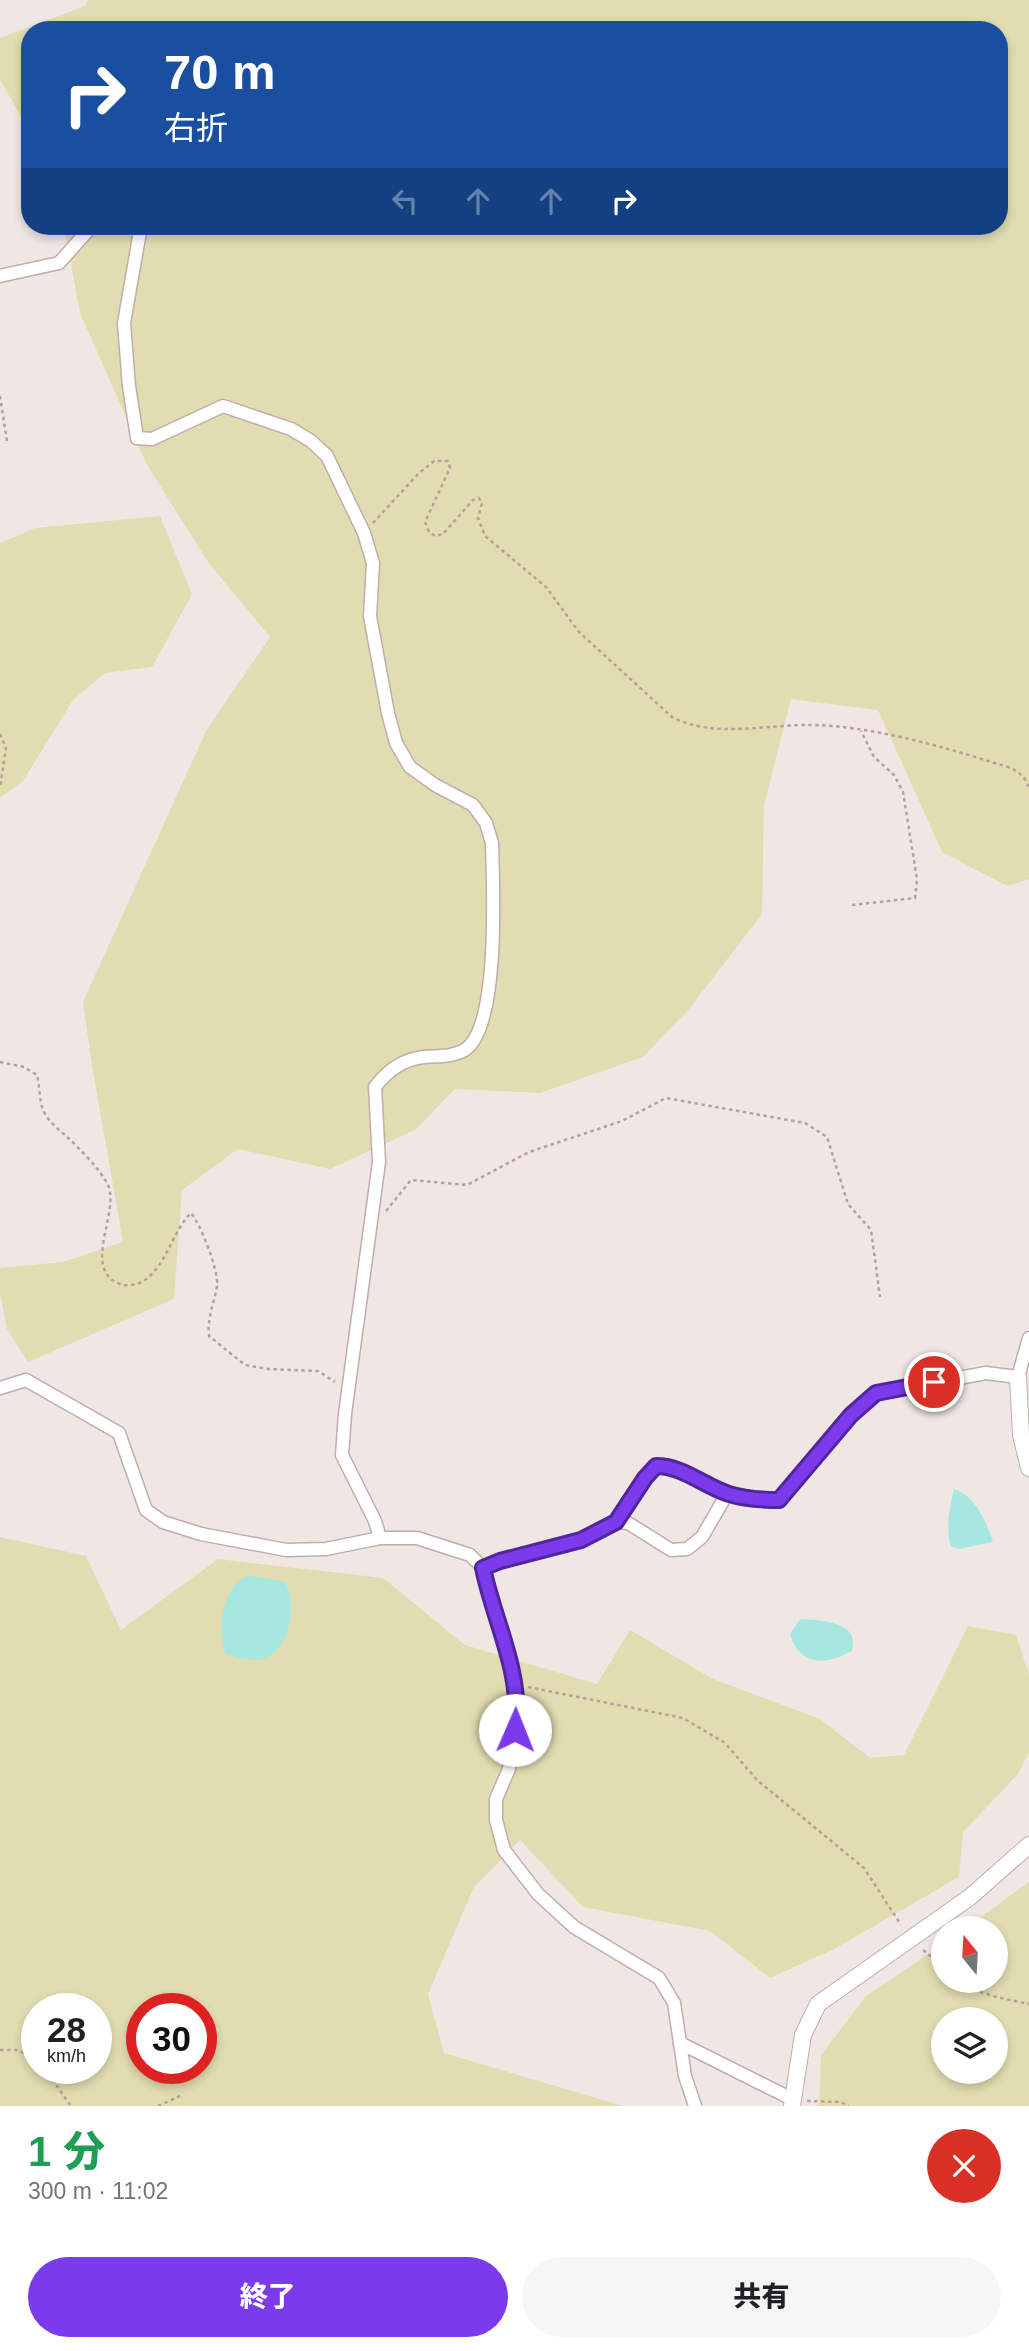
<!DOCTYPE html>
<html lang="ja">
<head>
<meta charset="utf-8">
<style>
  :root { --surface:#fff; --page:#f6f6f6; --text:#202124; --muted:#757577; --accent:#7c3aed }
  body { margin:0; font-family:Arial,"Noto Sans JP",sans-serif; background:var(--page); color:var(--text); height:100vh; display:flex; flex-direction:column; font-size:26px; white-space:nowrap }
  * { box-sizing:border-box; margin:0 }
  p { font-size:23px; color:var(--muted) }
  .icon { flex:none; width:38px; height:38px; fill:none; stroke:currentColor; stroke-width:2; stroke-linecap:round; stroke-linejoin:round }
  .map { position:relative; height:2106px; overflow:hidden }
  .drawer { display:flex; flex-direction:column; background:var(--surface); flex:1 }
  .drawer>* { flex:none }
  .banner { position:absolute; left:21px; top:21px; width:987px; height:214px; border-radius:28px; box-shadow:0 4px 10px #0003; background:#1a4fa0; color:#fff; overflow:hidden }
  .needle { width:46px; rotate:342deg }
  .buttons { position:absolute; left:931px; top:1916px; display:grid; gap:14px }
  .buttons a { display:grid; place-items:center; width:77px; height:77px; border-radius:50%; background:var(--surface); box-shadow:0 4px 10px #0003; font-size:35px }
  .speed { position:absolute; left:21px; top:1993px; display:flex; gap:14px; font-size:35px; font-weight:700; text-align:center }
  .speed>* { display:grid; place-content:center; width:91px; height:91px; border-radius:50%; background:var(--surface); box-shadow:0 4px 10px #0003; line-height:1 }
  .speed small { font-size:18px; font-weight:400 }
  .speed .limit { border:10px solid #d22; background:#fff; color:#111 }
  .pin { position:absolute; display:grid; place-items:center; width:60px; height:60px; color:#fff; margin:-30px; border:4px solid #fff; border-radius:50%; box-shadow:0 2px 7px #0007 }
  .me { position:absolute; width:77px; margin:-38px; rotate:1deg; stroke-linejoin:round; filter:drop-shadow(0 0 5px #0008) }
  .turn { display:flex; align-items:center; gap:24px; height:147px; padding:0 28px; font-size:32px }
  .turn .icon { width:91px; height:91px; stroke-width:2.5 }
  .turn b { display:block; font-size:49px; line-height:60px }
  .lanes { display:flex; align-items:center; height:66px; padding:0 28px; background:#0003; justify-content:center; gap:35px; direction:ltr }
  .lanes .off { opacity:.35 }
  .round { display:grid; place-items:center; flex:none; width:74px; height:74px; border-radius:37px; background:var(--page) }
  .headline { display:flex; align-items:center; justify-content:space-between; height:119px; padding:0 28px }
  h1 { font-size:42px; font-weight:800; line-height:52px; color:#1e9e55 }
  .cta { display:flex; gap:14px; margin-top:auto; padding:14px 28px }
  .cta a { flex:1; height:80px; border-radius:42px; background:var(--accent); color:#fff; font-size:28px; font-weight:800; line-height:80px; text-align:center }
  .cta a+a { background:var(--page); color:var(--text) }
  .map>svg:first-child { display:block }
</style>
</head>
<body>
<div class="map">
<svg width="1029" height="2106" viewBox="0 0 1029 2106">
  <rect width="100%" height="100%" fill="#f0e7e5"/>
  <g fill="#e1ddb1" fill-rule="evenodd">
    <polygon points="88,0 1029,0 1029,879 1007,886 942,852 878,710 791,699 764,805 762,914 689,1009 643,1057 540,1093 455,1089 415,1130 330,1169 238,1149 182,1190 174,1299 28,1362 7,1329 0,1293 0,1268 63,1262 123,1242 92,1066 83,1002 206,731 270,637 208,562 147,465 80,313 64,226 999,226 999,30 30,30 30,132 0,80 0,38 85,6"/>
    <polygon points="160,516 192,594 152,667 105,673 73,700 23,781 0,798 0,543 35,528"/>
    <path d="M0,1537L86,1556L121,1630L218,1559L383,1578L465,1645L597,1684L630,1630L713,1679L820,1719L870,1758L904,1755L968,1626L1016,1635L1029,1674V1752L1018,1774L963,1832L959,1877L834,1949L770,1978L710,1931L583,1907L520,1840L474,1887L428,1994L444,2053L623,2106H0ZM37,2009H96V2068H37ZM142,2009H201V2068H142Z"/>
    <path d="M1029,1882V2106H819L821,2055L866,1996L943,1944V1981H996V1928H966ZM943,2020H996V2072H943Z"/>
  </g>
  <g fill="#a6e8e0">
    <path d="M954,1489C975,1495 987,1523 993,1542L959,1549L951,1546C945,1529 950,1506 954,1489Z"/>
    <path d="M249,1575L285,1582C298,1604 290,1655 259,1660C249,1661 236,1657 226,1654C216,1630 222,1585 249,1575Z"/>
    <path d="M800,1619C820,1620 862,1622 852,1651C826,1665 800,1667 790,1634Z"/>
  </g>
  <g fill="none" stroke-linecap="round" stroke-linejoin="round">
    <g stroke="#beaeab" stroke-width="15">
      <g id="minor">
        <path d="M141,226L124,323L129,386L137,438L152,439L223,406L291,429L311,441L327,456L364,533L373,563L370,616L388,713L396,743L410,767L435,785L473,805L486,823L492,843C493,884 500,1024 466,1049C454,1057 438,1056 424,1057C403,1059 387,1071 375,1087L379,1162L345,1414L342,1455L375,1521L380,1538"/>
        <polyline points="0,276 59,263 92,226"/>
        <polyline points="0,1388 26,1380 119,1433 146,1510 163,1522 201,1534 286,1550 326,1549 380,1538 417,1538 470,1555 483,1568 511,1661 518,1711 509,1769 496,1799 496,1820 504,1850 538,1894 574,1927 659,1978 674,2003 685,2076 695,2106"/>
        <polyline points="616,1522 645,1478 656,1466 671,1466 727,1494"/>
        <polyline points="483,1568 500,1561 581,1540 616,1522 628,1523 671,1550 687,1549 702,1537 727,1494 754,1500 779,1500 851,1414 876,1393 986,1373 1018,1377 1029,1338"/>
        <polyline points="680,2043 794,2100"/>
      </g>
    </g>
    <g stroke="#beaeab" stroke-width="18">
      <g id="tertiary">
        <polyline points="1018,1377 1021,1435 1029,1468"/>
        <polyline points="792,2106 803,2035 818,2004 970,1897 1029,1845"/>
      </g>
    </g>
    <g stroke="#bb9e9b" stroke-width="2.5" stroke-dasharray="3.5 3.5" stroke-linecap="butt">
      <polyline points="0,396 7,441"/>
      <path d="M373,523L418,474L434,461H448L450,468L425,522L429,532L435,536L443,534L473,500L479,498L482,503L478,518L485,536L546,587L579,632L672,717C714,739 767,724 813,725C868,726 938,745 991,762C1000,765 1013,767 1020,774C1024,776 1027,783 1029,787"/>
      <polyline points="0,734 6,748 0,787"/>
      <polyline points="852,905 915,898 917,879 903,792 894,775 874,757 861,731"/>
      <path d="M0,1062L24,1067L37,1075C40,1087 39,1102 44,1112C48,1121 58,1129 66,1136C79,1148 100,1169 108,1185C120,1212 81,1270 120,1284C127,1287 140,1284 145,1280C167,1264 172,1232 191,1213C201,1225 219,1271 217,1286C214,1304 207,1318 209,1336L245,1365L268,1369L318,1371L335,1382"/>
      <polyline points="386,1211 411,1180 467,1185 529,1152 622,1121 666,1098 805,1123 827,1137 848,1204 871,1230 880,1297"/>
      <polyline points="528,1687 683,1718 725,1743 757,1780 864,1868 901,1925"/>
      <polyline points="923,1950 943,1966"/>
      <path d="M962,1981C980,1996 1007,1999 1029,2004"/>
      <polyline points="0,2050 17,2050 37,2059"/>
      <polyline points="44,2068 71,2106"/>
      <polyline points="807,2101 840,2102 849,2106"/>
      <polyline points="158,2106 180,2096"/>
    </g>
    <use href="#minor" stroke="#fff" stroke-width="12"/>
    <use href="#tertiary" stroke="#fff" stroke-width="16"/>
  </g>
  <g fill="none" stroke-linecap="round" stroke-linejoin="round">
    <g stroke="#51269a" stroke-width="18">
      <path id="route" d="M515,1730C523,1673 494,1622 483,1568L500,1561L581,1540L616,1522L645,1478L656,1466C683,1466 704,1486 729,1494C745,1499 762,1500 779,1500L851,1415L876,1393L934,1382"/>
    </g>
    <use href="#route" stroke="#7c3aed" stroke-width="12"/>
  </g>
</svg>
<div class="buttons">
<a><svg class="needle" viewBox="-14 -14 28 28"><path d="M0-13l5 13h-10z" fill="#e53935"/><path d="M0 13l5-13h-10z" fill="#757577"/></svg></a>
<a><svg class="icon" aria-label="layers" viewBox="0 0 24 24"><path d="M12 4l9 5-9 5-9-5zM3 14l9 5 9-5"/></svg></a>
</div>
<div class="speed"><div>28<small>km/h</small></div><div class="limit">30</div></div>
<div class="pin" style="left:934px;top:1382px;background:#d93025"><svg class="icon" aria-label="arrive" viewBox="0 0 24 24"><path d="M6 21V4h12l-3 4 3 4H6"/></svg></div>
<svg class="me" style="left:515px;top:1730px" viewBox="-20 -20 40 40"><circle r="19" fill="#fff"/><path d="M0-13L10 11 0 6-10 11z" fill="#7c3aed"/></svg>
<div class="banner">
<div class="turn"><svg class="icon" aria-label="right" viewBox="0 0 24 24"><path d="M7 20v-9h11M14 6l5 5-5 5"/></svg><div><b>70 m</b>右折</div></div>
<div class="lanes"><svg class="icon off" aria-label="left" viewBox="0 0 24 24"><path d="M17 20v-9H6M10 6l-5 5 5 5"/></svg><svg class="icon off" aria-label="ahead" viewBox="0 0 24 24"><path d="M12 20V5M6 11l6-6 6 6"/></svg><svg class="icon off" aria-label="ahead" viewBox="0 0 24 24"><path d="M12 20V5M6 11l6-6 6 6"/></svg><svg class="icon" aria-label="right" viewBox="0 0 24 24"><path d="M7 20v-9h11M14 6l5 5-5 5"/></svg></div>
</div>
</div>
<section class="drawer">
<div class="headline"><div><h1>1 分</h1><p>300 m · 11:02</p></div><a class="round" style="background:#d93025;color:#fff"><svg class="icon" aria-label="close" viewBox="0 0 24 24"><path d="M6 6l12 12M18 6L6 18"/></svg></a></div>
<div class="cta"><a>終了</a><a>共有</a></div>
</section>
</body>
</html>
